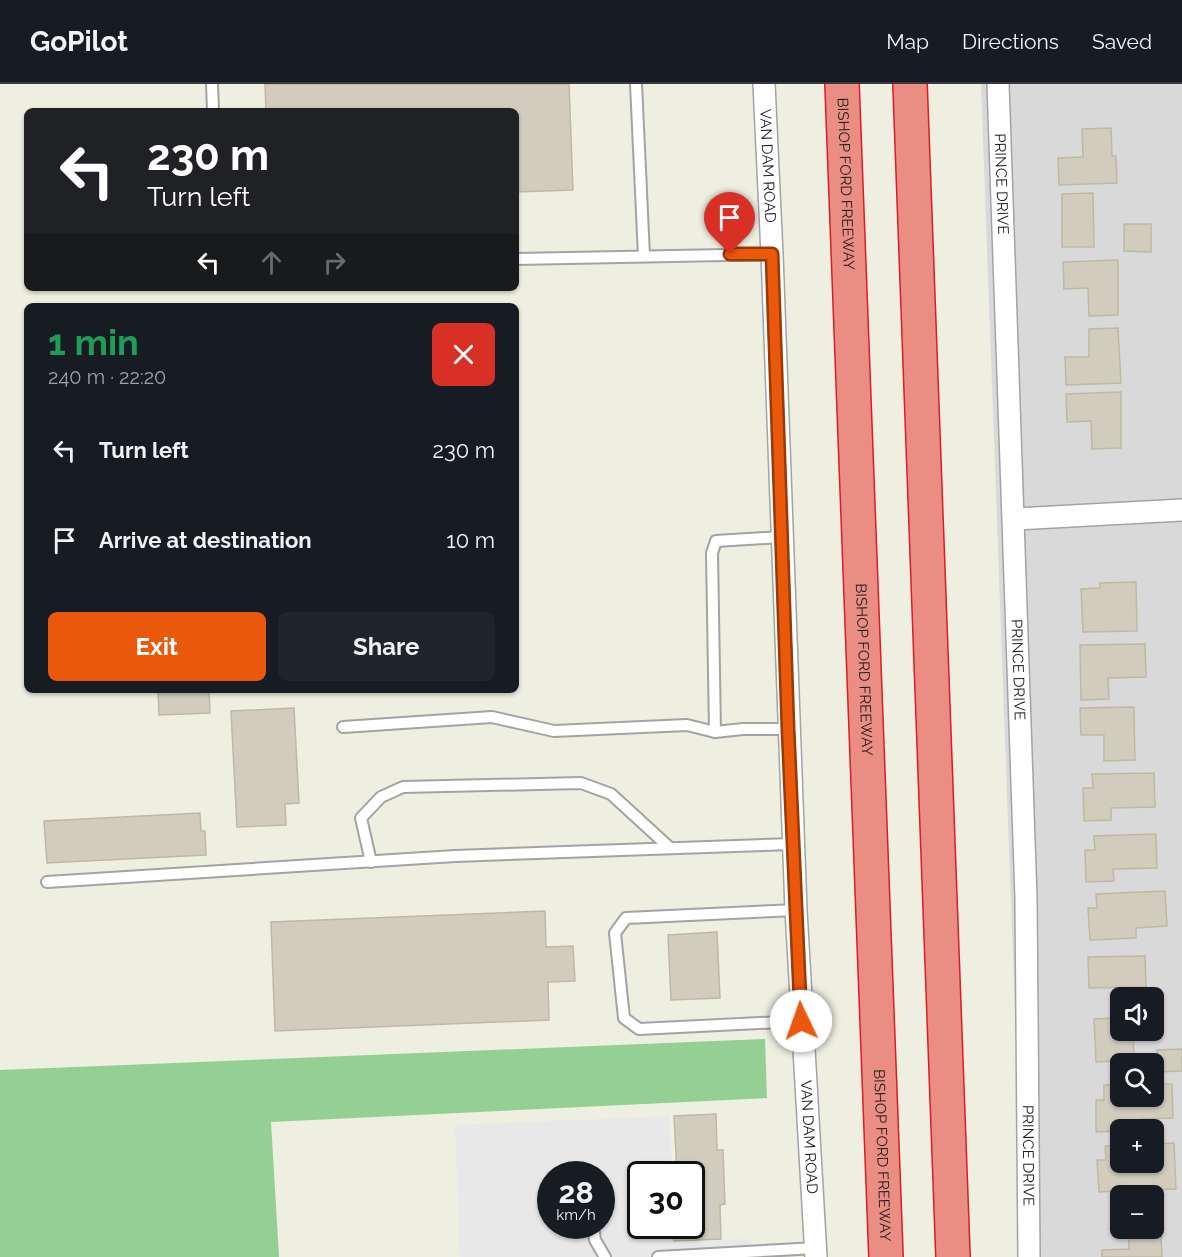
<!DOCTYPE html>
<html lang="en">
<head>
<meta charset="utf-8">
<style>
  :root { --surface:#171b24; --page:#20242c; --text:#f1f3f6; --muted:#9ea1a6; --line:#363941; --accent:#ea580c }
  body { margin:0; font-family:Raleway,sans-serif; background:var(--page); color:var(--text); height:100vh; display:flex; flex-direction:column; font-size:22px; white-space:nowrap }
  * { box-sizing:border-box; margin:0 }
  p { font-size:20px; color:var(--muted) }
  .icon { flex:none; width:33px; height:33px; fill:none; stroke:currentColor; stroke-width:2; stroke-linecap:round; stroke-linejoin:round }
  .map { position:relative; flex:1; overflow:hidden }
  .drawer { position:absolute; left:24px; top:219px; width:495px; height:390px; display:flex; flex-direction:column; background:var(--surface); border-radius:9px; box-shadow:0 2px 4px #0004 }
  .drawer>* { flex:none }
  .top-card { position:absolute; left:24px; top:24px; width:495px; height:183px; border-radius:9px; box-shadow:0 2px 4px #0004; background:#202124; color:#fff; overflow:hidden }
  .fabs { position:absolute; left:1110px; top:903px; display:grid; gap:12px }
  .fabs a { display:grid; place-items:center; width:54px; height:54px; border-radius:9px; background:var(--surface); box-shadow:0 2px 4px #0004; font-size:30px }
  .speed { position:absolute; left:537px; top:1077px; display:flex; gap:12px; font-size:30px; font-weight:700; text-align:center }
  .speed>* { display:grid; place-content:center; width:78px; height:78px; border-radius:50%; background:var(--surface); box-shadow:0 2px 4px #0004; line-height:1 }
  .speed small { font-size:15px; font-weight:400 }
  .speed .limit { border:3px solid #111; border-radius:9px; background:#fff; color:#111 }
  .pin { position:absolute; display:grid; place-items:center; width:51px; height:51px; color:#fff; margin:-62px -26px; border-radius:50% 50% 50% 0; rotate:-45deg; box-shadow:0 0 6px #0007 }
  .pin .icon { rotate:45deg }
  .me { position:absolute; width:66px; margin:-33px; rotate:357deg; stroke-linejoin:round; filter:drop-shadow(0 0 4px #0008) }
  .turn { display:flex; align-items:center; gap:21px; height:126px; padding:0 24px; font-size:27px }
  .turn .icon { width:78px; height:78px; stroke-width:2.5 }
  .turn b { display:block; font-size:42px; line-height:51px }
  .lanes { display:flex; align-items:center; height:57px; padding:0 24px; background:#0003; justify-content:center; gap:30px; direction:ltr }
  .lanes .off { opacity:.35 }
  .round { display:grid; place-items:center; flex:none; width:63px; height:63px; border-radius:9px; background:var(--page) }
  .overview { display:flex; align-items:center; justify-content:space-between; height:102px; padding:0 24px }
  h1 { font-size:36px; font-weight:700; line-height:45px; color:#1e9e55 }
  .primary-button { display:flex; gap:12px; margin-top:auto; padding:12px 24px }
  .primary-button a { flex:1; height:69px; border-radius:9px; background:var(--accent); color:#fff; font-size:24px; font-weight:700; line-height:69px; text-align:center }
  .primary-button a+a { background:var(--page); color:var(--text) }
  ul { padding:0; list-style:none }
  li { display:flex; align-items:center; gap:18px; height:90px; padding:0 24px }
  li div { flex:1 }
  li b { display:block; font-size:22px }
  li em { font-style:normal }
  header { display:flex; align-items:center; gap:36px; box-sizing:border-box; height:84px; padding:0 30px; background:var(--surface); border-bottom:2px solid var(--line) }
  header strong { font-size:28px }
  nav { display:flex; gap:33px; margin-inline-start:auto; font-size:21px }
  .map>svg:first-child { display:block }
</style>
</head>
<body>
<header>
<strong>GoPilot</strong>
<nav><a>Map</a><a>Directions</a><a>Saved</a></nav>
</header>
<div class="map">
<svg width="1182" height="1173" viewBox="0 0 1182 1173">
  <rect width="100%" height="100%" fill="#eeeee1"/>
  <path fill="#dad9d9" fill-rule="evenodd" d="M981,0H1182V1173H1024ZM1120,914H1154V946H1120ZM1120,980H1154V1012H1120ZM1120,1046H1154V1078H1120ZM1120,1112H1154V1144H1120Z"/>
  <polygon fill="#94d094" points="765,955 767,1014 271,1038 279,1173 0,1173 0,986"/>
  <path fill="#e8e8e8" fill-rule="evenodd" d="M670,1032L672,1090H640V1142H675L674,1158L751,1155L752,1173H460L455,1041ZM550,1090H602V1142H550Z"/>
  <g fill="#d1ccbe" stroke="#c0b8a3" stroke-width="1.5">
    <polygon points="265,0 569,0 573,106 516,108 516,27 266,27"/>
    <polygon points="1111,44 1112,72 1116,72 1117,99 1059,101 1058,74 1083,73 1082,45"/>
    <polygon points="1093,109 1094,163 1062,163 1062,110"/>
    <polygon points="1124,140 1151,140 1151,168 1124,167"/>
    <polygon points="1118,176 1118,231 1089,232 1088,204 1064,205 1063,178"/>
    <polygon points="1118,244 1121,299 1066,301 1065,273 1089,273 1089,245"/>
    <polygon points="1121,308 1121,364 1092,365 1091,337 1067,338 1066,310"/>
    <polygon points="1136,498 1137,547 1083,548 1081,505 1100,504 1100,499"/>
    <polygon points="1145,560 1146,593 1108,594 1109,615 1081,616 1080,561"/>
    <polygon points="158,606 209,606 210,629 159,631"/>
    <polygon points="1134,623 1135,676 1104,677 1104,651 1081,651 1080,624"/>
    <polygon points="294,624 299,719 285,720 286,741 237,743 231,627"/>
    <polygon points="1154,689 1155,723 1111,724 1111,736 1084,737 1083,704 1093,704 1092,690"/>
    <polygon points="200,729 201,747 205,747 206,771 47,779 44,737"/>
    <polygon points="1156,750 1157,784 1113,785 1114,797 1086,798 1085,766 1095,766 1094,752"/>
    <polygon points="1165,807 1167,842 1136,844 1136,854 1090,856 1088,824 1097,824 1096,810"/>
    <polygon points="545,827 546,863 573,862 575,897 548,898 549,936 275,947 271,838"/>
    <polygon points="717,848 720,914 671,916 668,851"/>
    <polygon points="1145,872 1146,903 1089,904 1088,873"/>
    <polygon points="1120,934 1120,946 1133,946 1134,976 1096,978 1094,935"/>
    <polygon points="1182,965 1182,987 1157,988 1157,966"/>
    <polygon points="1154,1000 1172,1000 1173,1034 1142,1035 1142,1046 1096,1048 1096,1016 1104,1016 1104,1001 1120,1001 1120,1012 1154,1012"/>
    <polygon points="716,1030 717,1066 723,1066 725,1120 720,1121 721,1155 674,1157 674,1148 679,1148 679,1142 692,1142 692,1090 677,1090 674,1032"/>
    <polygon points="1174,1059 1176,1105 1099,1108 1097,1076 1106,1076 1105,1062 1120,1062 1120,1078 1154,1078 1154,1060"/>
    <polygon points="1160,1132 1162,1173 1102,1173 1102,1166 1129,1165 1128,1144 1154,1144 1154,1133"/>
  </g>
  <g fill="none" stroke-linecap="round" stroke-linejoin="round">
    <g stroke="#a3a3a3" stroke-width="14">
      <g id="service">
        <polyline points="212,0 213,27"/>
        <polyline points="636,0 644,172"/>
        <polyline points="516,175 772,170"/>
        <polyline points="343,643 492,633 554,647 687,641 715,648 743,645 788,645"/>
        <polyline points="715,648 712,469 716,457 782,453"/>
        <polyline points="371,778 361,734 381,713 403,703 581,699 611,710 670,764"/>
        <polyline points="47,798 455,772 793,760"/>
        <polyline points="796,826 626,834 615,849 624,934 639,945 801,937"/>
        <polyline points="593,1142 595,1156 605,1173"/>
        <polyline points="658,1173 816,1164"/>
      </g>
    </g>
    <g stroke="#a3a3a3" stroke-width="24">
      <g id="minor">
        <path id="s1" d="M764,0L772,170L796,826L816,1173"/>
        <path id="s2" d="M998,0L1026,814L1029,1173"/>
        <polyline points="1014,435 1182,426"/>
      </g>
    </g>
    <g stroke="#df1b26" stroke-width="36">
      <g id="motorway">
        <path id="s3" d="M842,0L886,1173"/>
        <polyline points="910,0 953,1173"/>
      </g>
    </g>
    <use href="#service" stroke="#fff" stroke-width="10"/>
    <use href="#minor" stroke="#fff" stroke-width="21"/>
    <use href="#motorway" stroke="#ea8e84" stroke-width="33"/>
  </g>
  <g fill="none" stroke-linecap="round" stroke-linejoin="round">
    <g stroke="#983908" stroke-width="15">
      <polyline id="route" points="730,170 772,170 788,645 801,937"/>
    </g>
    <use href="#route" stroke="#ea580c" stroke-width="10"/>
  </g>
  <g text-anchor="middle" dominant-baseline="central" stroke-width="4.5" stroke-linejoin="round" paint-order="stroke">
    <g font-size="15" fill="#1c1c1c" stroke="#fff">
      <text stroke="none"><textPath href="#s1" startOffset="82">VAN DAM ROAD</textPath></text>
      <text stroke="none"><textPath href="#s3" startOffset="100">BISHOP FORD FREEWAY</textPath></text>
      <text stroke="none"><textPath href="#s2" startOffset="100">PRINCE DRIVE</textPath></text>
      <text stroke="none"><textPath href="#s3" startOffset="586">BISHOP FORD FREEWAY</textPath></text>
      <text stroke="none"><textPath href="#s2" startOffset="586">PRINCE DRIVE</textPath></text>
      <text stroke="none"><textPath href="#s1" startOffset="1054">VAN DAM ROAD</textPath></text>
      <text stroke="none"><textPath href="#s3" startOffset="1072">BISHOP FORD FREEWAY</textPath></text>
      <text stroke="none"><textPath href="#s2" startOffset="1072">PRINCE DRIVE</textPath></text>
    </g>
  </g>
</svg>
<div class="fabs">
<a><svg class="icon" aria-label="sound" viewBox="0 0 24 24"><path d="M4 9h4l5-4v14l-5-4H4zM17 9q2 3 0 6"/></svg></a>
<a><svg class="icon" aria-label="search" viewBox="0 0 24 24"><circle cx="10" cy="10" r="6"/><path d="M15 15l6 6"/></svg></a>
<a>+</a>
<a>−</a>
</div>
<div class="speed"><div>28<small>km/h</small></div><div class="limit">30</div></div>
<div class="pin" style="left:730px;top:170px;background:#d93025"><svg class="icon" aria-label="arrive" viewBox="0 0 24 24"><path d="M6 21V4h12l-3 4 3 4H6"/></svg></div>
<svg class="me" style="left:801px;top:937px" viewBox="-20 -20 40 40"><circle r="19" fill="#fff"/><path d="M0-13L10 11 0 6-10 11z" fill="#ea580c"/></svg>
<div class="top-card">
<div class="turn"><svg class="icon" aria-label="left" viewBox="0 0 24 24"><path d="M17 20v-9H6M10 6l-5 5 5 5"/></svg><div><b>230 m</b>Turn left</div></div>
<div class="lanes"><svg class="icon" aria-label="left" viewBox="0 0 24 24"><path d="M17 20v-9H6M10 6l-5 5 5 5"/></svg><svg class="icon off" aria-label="ahead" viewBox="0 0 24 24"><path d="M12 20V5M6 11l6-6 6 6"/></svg><svg class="icon off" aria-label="right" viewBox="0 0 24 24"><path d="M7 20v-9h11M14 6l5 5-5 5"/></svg></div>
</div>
<section class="drawer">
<div class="overview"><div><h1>1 min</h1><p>240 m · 22:20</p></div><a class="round" style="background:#d93025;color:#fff"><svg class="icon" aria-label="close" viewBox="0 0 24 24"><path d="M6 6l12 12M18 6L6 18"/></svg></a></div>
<ul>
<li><svg class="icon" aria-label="left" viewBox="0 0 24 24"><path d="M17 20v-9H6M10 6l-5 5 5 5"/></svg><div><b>Turn left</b></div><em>230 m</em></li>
<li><svg class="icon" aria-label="arrive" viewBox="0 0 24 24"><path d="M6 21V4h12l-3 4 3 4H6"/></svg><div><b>Arrive at destination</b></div><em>10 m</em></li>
</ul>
<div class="primary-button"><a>Exit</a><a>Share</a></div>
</section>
</div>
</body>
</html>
